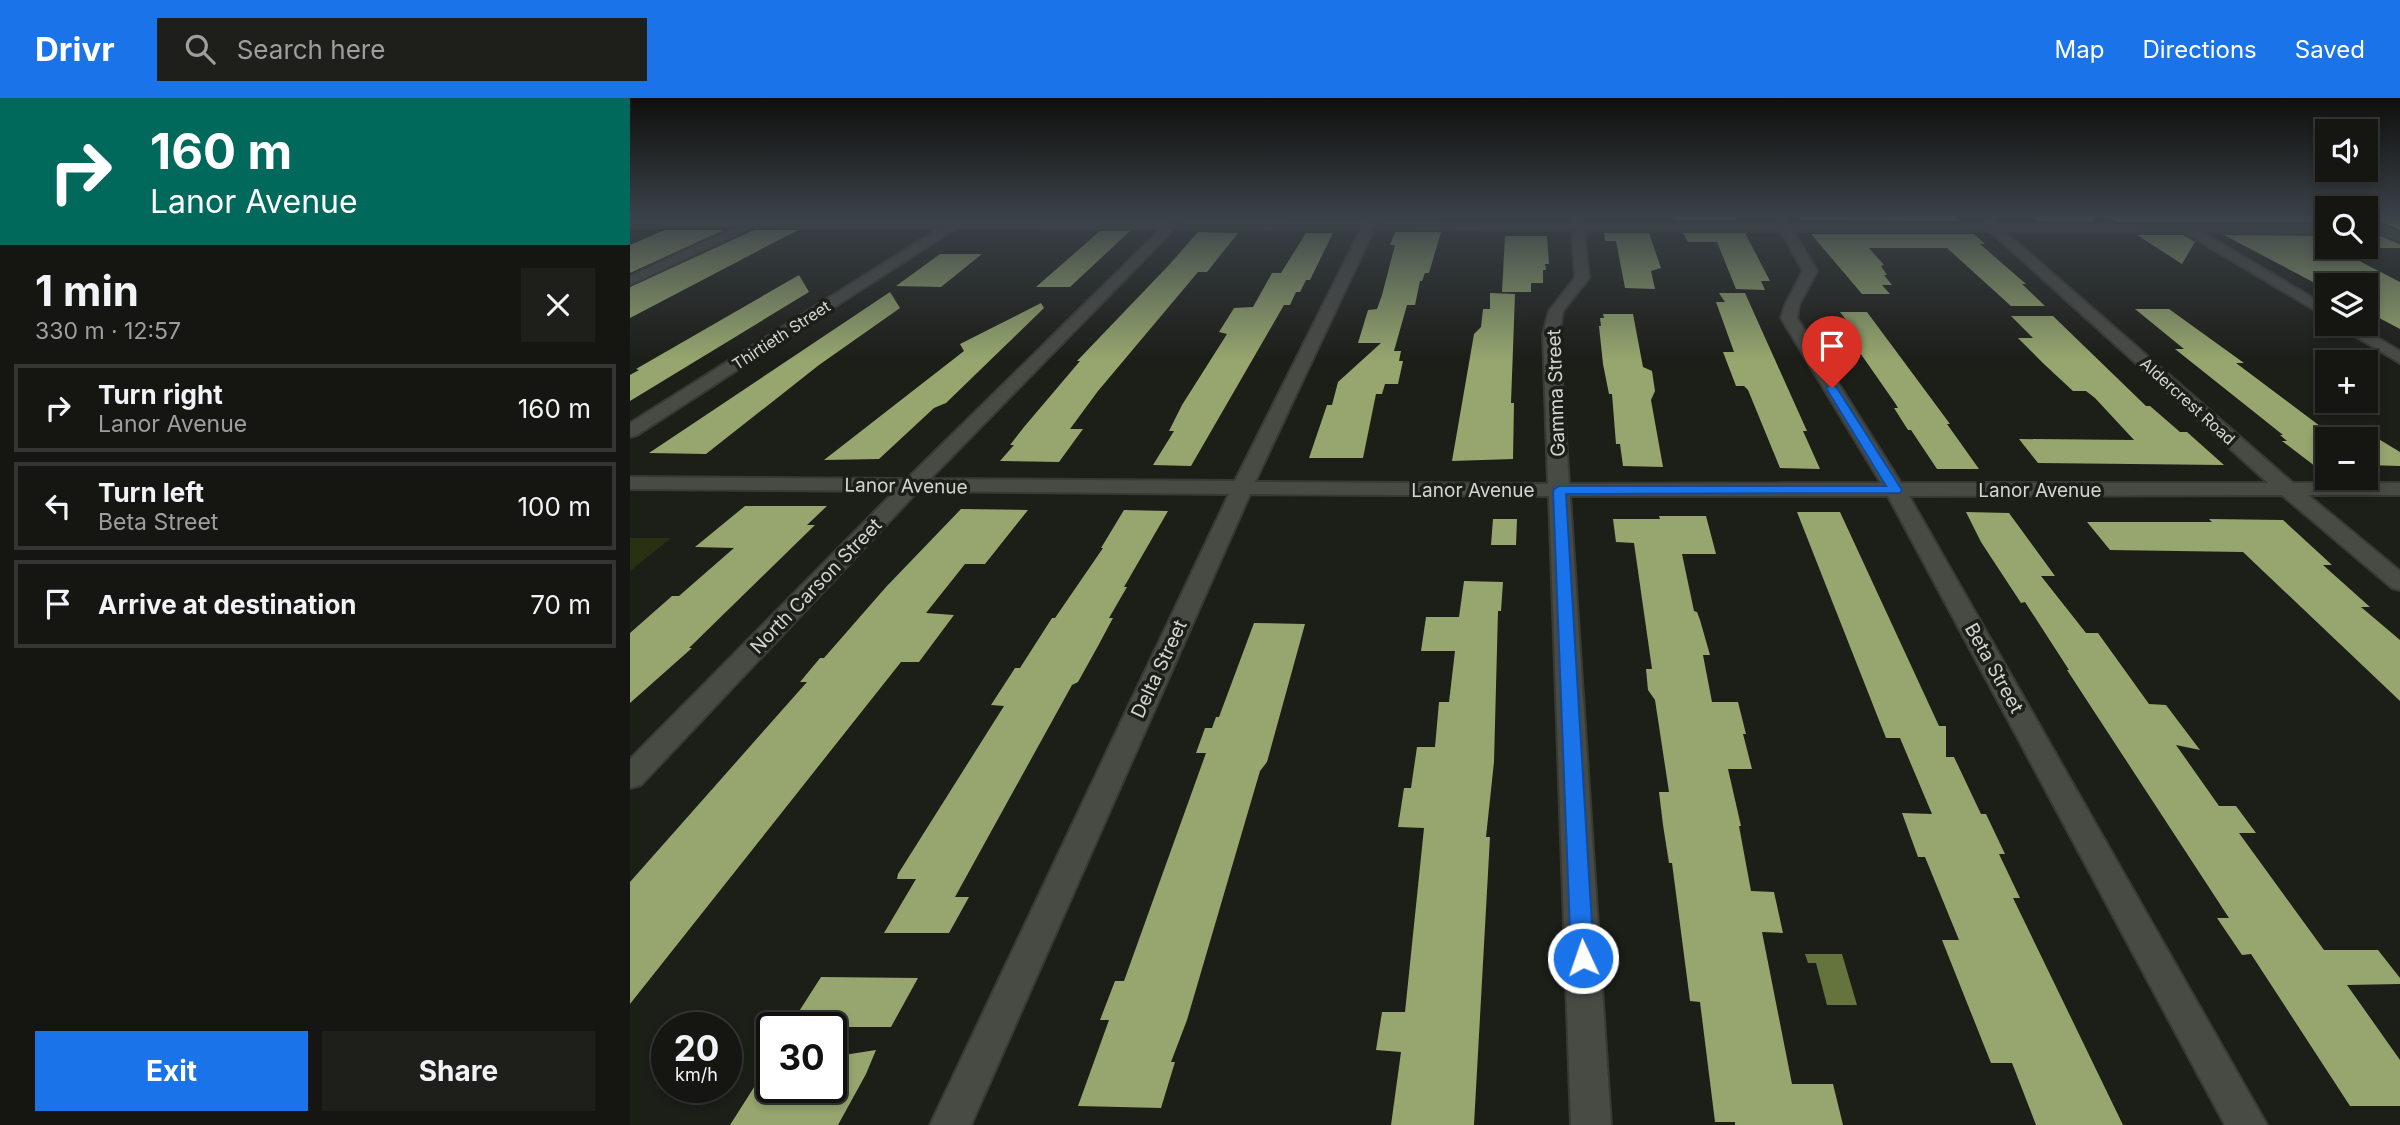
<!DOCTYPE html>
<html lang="en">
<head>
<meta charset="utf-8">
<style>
  :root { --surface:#151612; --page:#1e1f1b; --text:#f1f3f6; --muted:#9d9f9f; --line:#343532; --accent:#1a73e8 }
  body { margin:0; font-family:Inter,sans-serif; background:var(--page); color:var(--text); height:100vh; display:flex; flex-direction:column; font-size:26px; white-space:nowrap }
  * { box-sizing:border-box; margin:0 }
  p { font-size:23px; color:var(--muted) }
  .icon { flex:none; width:38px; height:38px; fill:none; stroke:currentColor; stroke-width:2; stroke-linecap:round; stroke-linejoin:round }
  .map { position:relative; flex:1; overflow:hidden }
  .panel { display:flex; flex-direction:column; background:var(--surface); width:630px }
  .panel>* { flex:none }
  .hud { background:#00695c; color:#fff; overflow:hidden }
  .controls { position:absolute; left:1685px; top:21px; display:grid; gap:14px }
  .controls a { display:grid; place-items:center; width:63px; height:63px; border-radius:0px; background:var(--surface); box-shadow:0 4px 10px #0003,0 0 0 2px var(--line); font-size:35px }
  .speed { position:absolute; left:21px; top:914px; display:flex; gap:14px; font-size:35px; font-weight:700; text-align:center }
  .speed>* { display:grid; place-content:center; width:91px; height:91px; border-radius:50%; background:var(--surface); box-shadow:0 4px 10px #0003,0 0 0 2px var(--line); line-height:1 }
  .speed small { font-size:18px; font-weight:400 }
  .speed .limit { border:4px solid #111; border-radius:10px; background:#fff; color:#111 }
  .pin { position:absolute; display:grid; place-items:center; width:60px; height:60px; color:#fff; margin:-72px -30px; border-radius:50% 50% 50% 0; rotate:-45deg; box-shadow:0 0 7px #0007 }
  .pin .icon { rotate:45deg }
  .me { position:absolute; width:77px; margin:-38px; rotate:357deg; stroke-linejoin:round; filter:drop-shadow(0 0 5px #0008) }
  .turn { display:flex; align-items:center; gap:24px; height:147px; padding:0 35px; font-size:32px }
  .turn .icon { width:91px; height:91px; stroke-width:2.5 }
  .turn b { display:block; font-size:49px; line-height:60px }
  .round { display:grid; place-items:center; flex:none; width:74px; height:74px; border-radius:0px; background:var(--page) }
  .headline { display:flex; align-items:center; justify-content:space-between; height:119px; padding:0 35px }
  h1 { font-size:42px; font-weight:700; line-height:52px }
  .button { display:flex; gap:14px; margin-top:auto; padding:14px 35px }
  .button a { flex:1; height:80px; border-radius:0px; background:var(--accent); color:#fff; font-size:28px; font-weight:700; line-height:80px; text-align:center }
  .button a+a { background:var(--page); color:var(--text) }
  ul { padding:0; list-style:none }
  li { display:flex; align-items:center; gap:21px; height:88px; margin:0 14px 10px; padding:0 21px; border:4px solid var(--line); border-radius:0px }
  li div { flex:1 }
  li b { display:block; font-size:26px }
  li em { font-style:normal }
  header { display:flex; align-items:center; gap:42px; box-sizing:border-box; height:98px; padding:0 35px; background:var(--accent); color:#fff }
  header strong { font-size:33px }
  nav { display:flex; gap:38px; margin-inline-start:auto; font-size:24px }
  .search { width:490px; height:63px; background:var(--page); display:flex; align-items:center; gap:18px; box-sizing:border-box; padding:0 24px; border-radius:0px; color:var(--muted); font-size:26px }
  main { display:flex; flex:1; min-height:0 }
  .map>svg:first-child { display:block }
</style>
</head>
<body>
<header>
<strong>Drivr</strong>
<div class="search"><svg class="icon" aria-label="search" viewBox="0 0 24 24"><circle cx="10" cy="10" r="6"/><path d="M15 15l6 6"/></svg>Search here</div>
<nav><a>Map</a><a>Directions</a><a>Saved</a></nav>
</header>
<main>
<section class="panel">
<div class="hud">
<div class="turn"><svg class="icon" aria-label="right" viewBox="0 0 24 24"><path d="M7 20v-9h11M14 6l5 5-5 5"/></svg><div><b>160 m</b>Lanor Avenue</div></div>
</div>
<div class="headline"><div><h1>1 min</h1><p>330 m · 12:57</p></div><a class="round"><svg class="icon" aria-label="close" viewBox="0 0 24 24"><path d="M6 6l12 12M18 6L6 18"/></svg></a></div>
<ul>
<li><svg class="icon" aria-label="right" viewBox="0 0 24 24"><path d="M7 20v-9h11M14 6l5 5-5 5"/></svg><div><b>Turn right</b><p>Lanor Avenue</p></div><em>160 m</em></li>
<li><svg class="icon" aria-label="left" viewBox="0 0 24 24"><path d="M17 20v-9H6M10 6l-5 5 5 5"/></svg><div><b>Turn left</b><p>Beta Street</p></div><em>100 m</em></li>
<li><svg class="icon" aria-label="arrive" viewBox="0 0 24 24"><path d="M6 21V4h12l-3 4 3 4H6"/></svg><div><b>Arrive at destination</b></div><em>70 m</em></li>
</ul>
<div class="button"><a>Exit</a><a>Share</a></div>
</section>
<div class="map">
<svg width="1770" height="1027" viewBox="0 0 1770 1027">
  <rect width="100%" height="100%" fill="#1c1e18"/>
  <polygon fill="#2a3113" points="0,440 41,440 0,473"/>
  <polygon fill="#65733d" points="1175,856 1212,856 1227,907 1197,907 1186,865 1178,865"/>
  <g fill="#96a66e">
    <polygon points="1043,118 1106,118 1108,122 1045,122"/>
    <polygon points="1168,118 1324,118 1330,123 1172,122"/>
    <polygon points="1400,118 1466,118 1462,124 1407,123"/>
    <polygon points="1478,118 1698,118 1698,124 1487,124"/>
    <polygon points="1738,118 1770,118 1770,132"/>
    <polygon points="35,132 94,132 0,175 0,147"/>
    <polygon points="124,132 168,132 0,220 0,189"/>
    <polygon points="1736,132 1770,146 1770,150 1704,150 1770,184 1770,231 1736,213 1736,187 1698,187 1698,192 1594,137 1698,138 1698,149 1736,149"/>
    <polygon points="470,133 500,133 440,189 406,189"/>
    <polygon points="568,134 608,135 577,174 568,174 468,293 440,331 453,331 429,364 370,363 384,347 380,347 394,329 450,263 447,263 539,167"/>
    <polygon points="765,134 811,134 799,175 795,175 792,183 790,183 785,207 777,207 764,253 771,253 769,263 773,263 768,286 755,286 752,296 746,296 733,360 679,360 697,307 702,307 708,284 751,245 728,245 738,212 747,211 752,197 765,147 760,147"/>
    <polygon points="676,135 703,135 680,182 676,182 670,194 666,194 660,207 654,207 561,368 523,367 544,333 539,333 552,307 597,236 589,234 604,210 623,209 642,175 651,175"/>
    <polygon points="974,135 1019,135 1031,170 1021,173 1025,191 995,190 986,143 975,143"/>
    <polygon points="1053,135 1115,135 1140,183 1131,183 1135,192 1106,191 1087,144 1058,144"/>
    <polygon points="1181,136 1344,136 1355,146 1350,146 1396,186 1392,186 1415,208 1381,208 1317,150 1239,150 1254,167 1251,168 1257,177 1254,177 1262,187 1252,187 1260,196 1232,196"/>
    <polygon points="1507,137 1553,137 1565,144 1552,166"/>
    <polygon points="875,138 917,138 919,166 915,166 916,172 913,172 913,185 901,185 901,194 872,194"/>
    <polygon points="310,156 352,156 311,189 266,188"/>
    <polygon points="169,177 179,194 0,303 0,277 9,272 6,271"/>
    <polygon points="260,194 270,210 189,267 76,356 19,355"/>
    <polygon points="860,195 885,196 881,305 884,305 883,361 822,363 844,236 851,229 853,211 860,211"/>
    <polygon points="1089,195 1115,195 1177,333 1173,333 1190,371 1150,370 1118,292 1114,288 1106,288 1093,254 1104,254 1086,204 1095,204"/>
    <polygon points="411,205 414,210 316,305 304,310 249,361 194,362 334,253 330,246"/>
    <polygon points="1505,211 1539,211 1614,265 1606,265 1702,337 1742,337 1770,354 1770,368 1736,367 1736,341 1698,341 1698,378 1652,343 1657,343 1650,337 1653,337 1545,251 1554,251"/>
    <polygon points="1210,214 1237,214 1320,326 1317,326 1349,371 1307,371 1281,332 1278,332 1264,310 1268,310 1265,305 1210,226 1219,226"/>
    <polygon points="973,216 1003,216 1013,269 1022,273 1025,293 1021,302 1033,369 993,368 990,346 986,346 982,296 979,296 973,266 969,228 971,228 970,220 974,220"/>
    <polygon points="1381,218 1423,218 1516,308 1520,308 1550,334 1557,334 1594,367 1408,365 1389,341 1504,342 1465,300 1456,293 1443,293 1415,267 1388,240 1403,240"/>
    <polygon points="115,408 197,408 177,427 185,427 59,550 62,550 0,605 0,535 42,498 49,498 104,450 65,449"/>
    <polygon points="331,411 398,412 355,466 335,466 296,515 324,517 289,564 271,564 0,906 0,784 177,584 170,584 190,560 194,560 256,489"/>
    <polygon points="494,412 538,413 494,489 497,489 479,520 483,520 468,548 448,584 442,587 325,799 339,799 319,835 254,835 286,781 267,781 268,776 374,608 361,607 385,570 390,570 422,520 425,520 473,450 471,450"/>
    <polygon points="1167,414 1210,414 1309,628 1316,628 1316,659 1324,659 1351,716 1356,716 1375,756 1369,756 1390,800 1383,800 1493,1027 1406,1027 1382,965 1361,965 1312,842 1329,842 1295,759 1288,759 1272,715 1302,716 1270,640 1256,640"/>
    <polygon points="1336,414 1379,415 1425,478 1411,478 1456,535 1468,535 1519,606 1536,607 1570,652 1546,647 1589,708 1606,708 1626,735 1609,735 1694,852 1748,852 1770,880 1770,886 1717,887 1770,962 1770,1008 1720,1008 1621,856 1612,857 1587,820 1599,820 1437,572 1439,572 1395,504 1391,505 1351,444"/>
    <polygon points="1029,418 1076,418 1086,456 1052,456 1064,513 1067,514 1070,522 1080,557 1073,557 1082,604 1108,604 1116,636 1113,636 1122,671 1098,671 1111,728 1109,728 1121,793 1144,794 1153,835 1132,834 1162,986 1203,986 1213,1027 1105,1027 1105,1024 1085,1024 1070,904 1060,903 1042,765 1039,765 1033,727 1029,694 1039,694 1025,602 1018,592 1016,571 1022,571 1004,445 986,444 983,421 1030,421"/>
    <polygon points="863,421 887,421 886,447 861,447"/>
    <polygon points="1579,421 1653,422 1702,467 1693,467 1740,509 1731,509 1770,542 1770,603 1613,454 1480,452 1457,424 1582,424"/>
    <polygon points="834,483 873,484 871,513 868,513 864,664 856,739 860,739 844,1027 761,1027 771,954 746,952 752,914 775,914 794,730 768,729 774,690 781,690 787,649 805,649 809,604 819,604 825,553 791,553 796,519 829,519"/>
    <polygon points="624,525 675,526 637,664 630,673 557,922 541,964 545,964 531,1010 448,1008 479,922 470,922 485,883 494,883 576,655 566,655 575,630 582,630 586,619 589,619"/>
    <polygon points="191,879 288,880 261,929 159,929"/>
    <polygon points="246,952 236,976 208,1027 100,1027 142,961 142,989 201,989 201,959"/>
  </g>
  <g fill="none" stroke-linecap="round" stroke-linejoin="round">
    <g stroke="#383935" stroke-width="4">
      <g id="street">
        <path d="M543,118H551V123L735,124L738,118H750L747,124L941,125V118H953L954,125H1147L1144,118H1154L1159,125L1353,126L1358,121L1367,126L1698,127V135L1572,134L1698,209V220L1554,134H1375L1663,385H1770V397H1678L1770,473V492L1762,490L1652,397L1279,398L1637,1027H1595L1258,398H940L981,1027H941L919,398L620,396L341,1027H300L599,396L288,393L11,687L0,690V661L265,393L0,391V379L277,381L531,131L326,130L7,337L0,339V325L310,130L123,129L0,187V178L106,129H0V121L538,123ZM544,131H731L605,383L300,381ZM744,131L942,132L945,180L919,213L913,236L918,386L625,384ZM954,132L1151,133L1173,173L1155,207L1151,220L1251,385L939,386L929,236L933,213L959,180ZM1163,133H1360L1638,385H1271L1167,220L1169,207L1187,173Z"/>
        <polygon points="1736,120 1770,135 1770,144 1736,129"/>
        <polygon points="1705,226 1724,226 1770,253 1770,265"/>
      </g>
    </g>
    <use href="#street" fill="#484a44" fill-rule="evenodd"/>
  </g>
  <linearGradient id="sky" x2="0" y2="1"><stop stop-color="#0f100d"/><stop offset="0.45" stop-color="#3a4148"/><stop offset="1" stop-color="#3a4148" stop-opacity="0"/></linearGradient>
  <rect width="1770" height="262" fill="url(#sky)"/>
  <polygon fill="#1a73e8" stroke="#114b97" stroke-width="2" points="1202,286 1207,290 1272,392 1270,395 936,396 964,860 961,867 953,869 944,867 941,860 923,392 929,388 1256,388 1196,290"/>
  <g text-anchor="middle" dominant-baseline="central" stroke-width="7" stroke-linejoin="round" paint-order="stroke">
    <g font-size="16" fill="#d3d5d1" stroke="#1c1e18">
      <text transform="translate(151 237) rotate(-33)">Thirtieth Street</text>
      <text transform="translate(1558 303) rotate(42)">Aldercrest Road</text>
    </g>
    <g font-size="19" fill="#d3d5d1" stroke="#1c1e18">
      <text transform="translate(926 295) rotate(-92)">Gamma Street</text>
      <text transform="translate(276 388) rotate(1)">Lanor Avenue</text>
      <text x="843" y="392">Lanor Avenue</text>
      <text x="1410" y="392">Lanor Avenue</text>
      <text transform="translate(186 488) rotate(-46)">North Carson Street</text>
      <text transform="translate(1364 570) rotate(61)">Beta Street</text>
      <text transform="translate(529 571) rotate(-65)">Delta Street</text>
    </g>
  </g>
</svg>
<div class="controls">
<a><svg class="icon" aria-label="sound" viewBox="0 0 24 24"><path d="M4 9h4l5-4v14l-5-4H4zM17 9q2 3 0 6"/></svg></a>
<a><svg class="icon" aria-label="search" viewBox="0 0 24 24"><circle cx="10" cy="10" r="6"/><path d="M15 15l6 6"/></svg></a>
<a><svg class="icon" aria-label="layers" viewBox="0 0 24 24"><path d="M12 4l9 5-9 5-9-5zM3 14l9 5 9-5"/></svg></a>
<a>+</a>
<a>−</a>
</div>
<div class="speed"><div>20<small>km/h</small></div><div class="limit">30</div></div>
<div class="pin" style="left:1202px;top:290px;background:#d93025"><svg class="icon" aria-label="arrive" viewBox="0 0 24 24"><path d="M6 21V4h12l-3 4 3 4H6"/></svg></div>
<svg class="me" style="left:953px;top:860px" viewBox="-20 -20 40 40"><circle r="17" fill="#1a73e8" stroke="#fff" stroke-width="3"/><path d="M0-11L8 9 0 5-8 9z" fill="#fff"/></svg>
</div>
</main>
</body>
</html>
